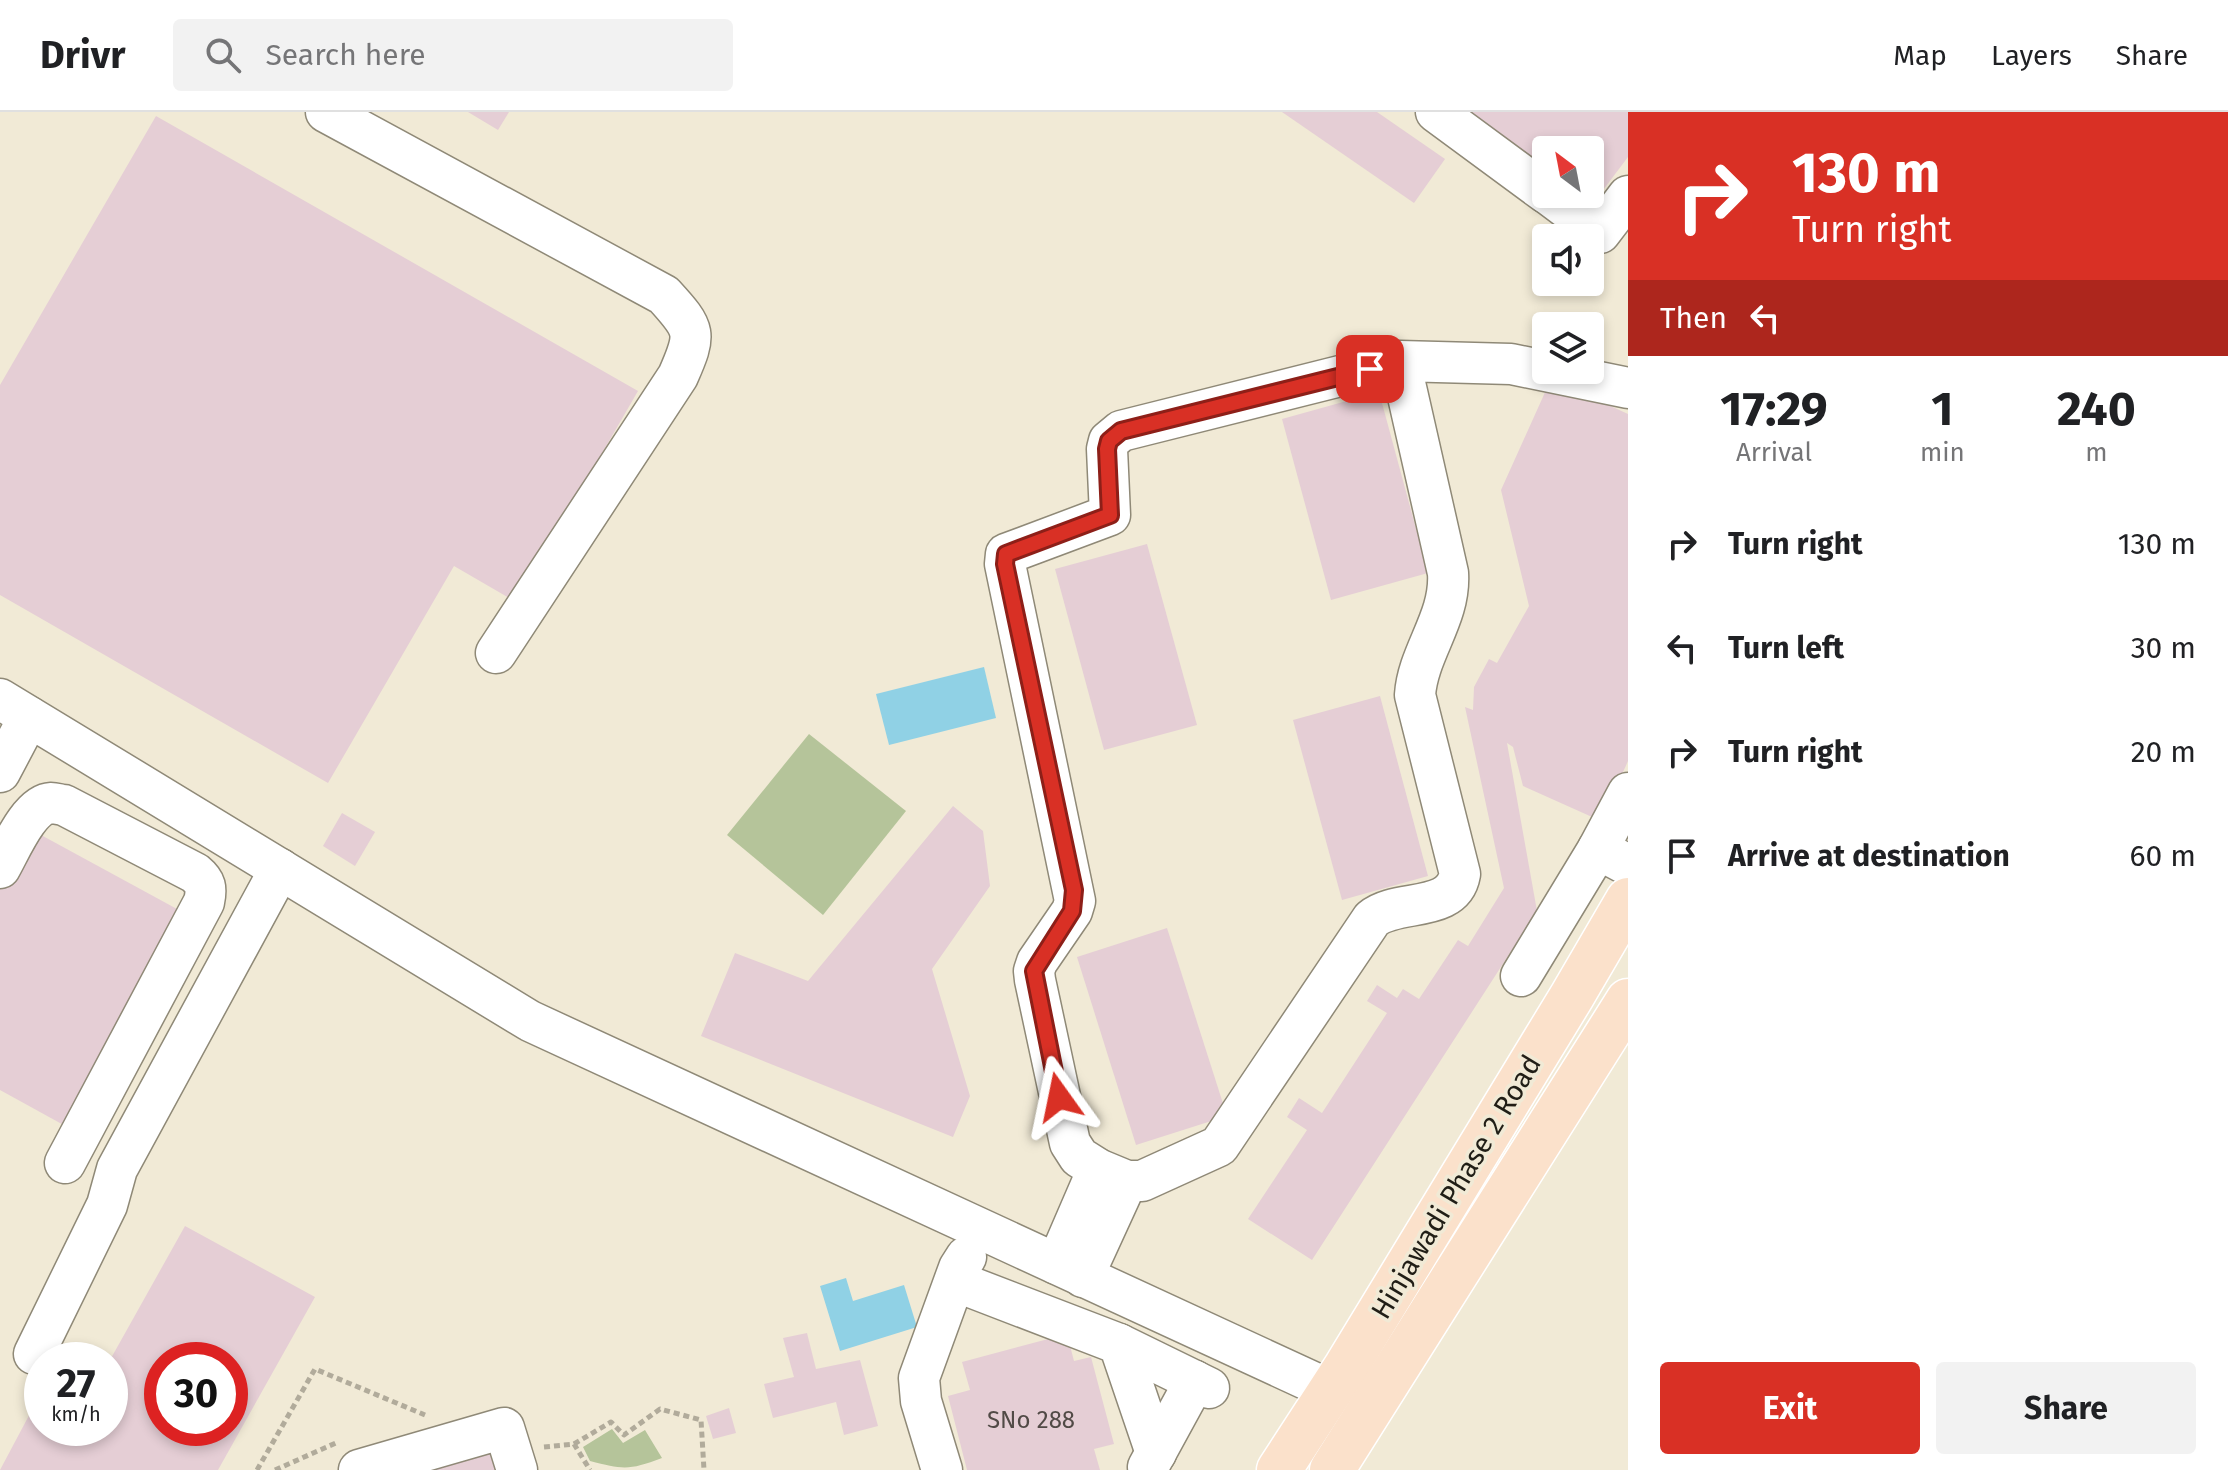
<!DOCTYPE html>
<html lang="en">
<head>
<meta charset="utf-8">
<style>
  :root { --surface:#fff; --page:#f2f2f2; --text:#202124; --muted:#757577; --line:#e0e0e0; --accent:#d93025 }
  body { margin:0; font-family:"Fira Sans",sans-serif; background:var(--page); color:var(--text); height:100vh; display:flex; flex-direction:column; font-size:30px; white-space:nowrap }
  * { box-sizing:border-box; margin:0 }
  p { font-size:26px; color:var(--muted) }
  .icon { flex:none; width:44px; height:44px; fill:none; stroke:currentColor; stroke-width:2; stroke-linecap:round; stroke-linejoin:round }
  .map { position:relative; flex:1; overflow:hidden }
  .sheet { display:flex; flex-direction:column; background:var(--surface); width:600px }
  .sheet>* { flex:none }
  .top-card { background:#d93025; color:#fff; overflow:hidden }
  .needle { width:52px; rotate:328deg }
  .buttons { position:absolute; left:1532px; top:24px; display:grid; gap:16px }
  .buttons a { display:grid; place-items:center; width:72px; height:72px; border-radius:8px; background:var(--surface); box-shadow:0 4px 12px #0003; font-size:40px }
  .speed { position:absolute; left:24px; top:1230px; display:flex; gap:16px; font-size:40px; font-weight:700; text-align:center }
  .speed>* { display:grid; place-content:center; width:104px; height:104px; border-radius:50%; background:var(--surface); box-shadow:0 4px 12px #0003; line-height:1 }
  .speed small { font-size:20px; font-weight:400 }
  .speed .limit { border:12px solid #d22; background:#fff; color:#111 }
  .pin { position:absolute; display:grid; place-items:center; width:68px; height:68px; color:#fff; margin:-34px; border-radius:16px; box-shadow:0 4px 12px #0006 }
  .me { position:absolute; width:88px; margin:-44px; rotate:348deg; stroke-linejoin:round; filter:drop-shadow(0 0 6px #0008) }
  .turn { display:flex; align-items:center; gap:28px; height:168px; padding:0 32px; font-size:36px }
  .turn .icon { width:104px; height:104px; stroke-width:2.5 }
  .turn b { display:block; font-size:56px; line-height:68px }
  .then { display:flex; align-items:center; height:76px; padding:0 32px; background:#0003; gap:16px; font-size:30px }
  .eta { display:flex; justify-content:space-evenly; align-items:center; height:136px; text-align:center }
  .eta b { font-size:48px; font-weight:700; line-height:56px }
  .primary-button { display:flex; gap:16px; margin-top:auto; padding:16px 32px }
  .primary-button a { flex:1; height:92px; border-radius:8px; background:var(--accent); color:#fff; font-size:32px; font-weight:700; line-height:92px; text-align:center }
  .primary-button a+a { background:var(--page); color:var(--text) }
  ul { padding:0; list-style:none }
  li { display:flex; align-items:center; gap:24px; height:104px; padding:0 32px }
  li div { flex:1 }
  li b { display:block; font-size:30px }
  li em { font-style:normal }
  header { display:flex; align-items:center; gap:48px; box-sizing:border-box; height:112px; padding:0 40px; background:var(--surface); border-bottom:2px solid var(--line) }
  header strong { font-size:38px }
  nav { display:flex; gap:44px; margin-inline-start:auto; font-size:28px }
  .search { width:560px; height:72px; background:var(--page); display:flex; align-items:center; gap:20px; box-sizing:border-box; padding:0 28px; border-radius:8px; color:var(--muted); font-size:30px }
  main { display:flex; flex:1; min-height:0 }
  .map>svg:first-child { display:block }
</style>
</head>
<body>
<header>
<strong>Drivr</strong>
<div class="search"><svg class="icon" aria-label="search" viewBox="0 0 24 24"><circle cx="10" cy="10" r="6"/><path d="M15 15l6 6"/></svg>Search here</div>
<nav><a>Map</a><a>Layers</a><a>Share</a></nav>
</header>
<main>
<div class="map">
<svg width="1628" height="1358" viewBox="0 0 1628 1358">
  <rect width="100%" height="100%" fill="#f1ead6"/>
  <g fill="#b5c49a">
    <polygon points="809,622 906,699 823,803 727,723"/>
    <path d="M612,1317L623,1331L645,1318L662,1346C630,1358 624,1358 590,1349L583,1335Z"/>
  </g>
  <g fill="#90d1e5">
    <polygon points="984,555 996,606 889,633 876,582"/>
    <polygon points="846,1166 853,1189 904,1173 917,1215 840,1239 820,1174"/>
  </g>
  <g fill="#e5ced5" fill-rule="evenodd">
    <polygon points="468,0 509,0 498,18"/>
    <polygon points="1282,0 1377,0 1445,47 1414,91"/>
    <polygon points="1451,0 1628,0 1628,45 1585,102 1559,82 1590,82 1590,38 1546,38 1546,72"/>
    <polygon points="156,4 638,279 516,490 454,454 328,671 0,483 0,273"/>
    <polygon points="1551,267 1628,302 1628,649 1601,709 1523,674 1513,635 1507,631 1537,799 1312,1148 1248,1107 1307,1018 1287,1005 1299,986 1322,1001 1387,901 1367,889 1377,873 1397,886 1403,877 1419,887 1458,828 1468,834 1504,776 1465,595 1473,598 1474,575 1489,547 1497,551 1529,494 1501,378"/>
    <polygon points="1379,280 1428,461 1331,488 1282,307"/>
    <polygon points="1147,432 1197,613 1104,638 1055,457"/>
    <polygon points="1380,584 1428,764 1342,788 1293,608"/>
    <polygon points="953,694 983,719 990,774 932,857 970,984 953,1025 701,924 735,841 808,869"/>
    <polygon points="342,701 375,720 355,754 323,734"/>
    <polygon points="30,717 188,803 69,1016 0,978 0,770"/>
    <polygon points="1167,816 1227,1004 1136,1033 1077,845"/>
    <path d="M185,1114L315,1185L218,1358H0L42,1279V1316H110V1248ZM162,1248H230V1316H162Z"/>
    <polygon points="807,1221 816,1257 860,1248 878,1314 844,1323 836,1290 773,1306 764,1272 794,1265 783,1226"/>
    <polygon points="1067,1222 1074,1249 1091,1245 1114,1332 1094,1337 1100,1358 967,1358 948,1284 970,1278 962,1250"/>
    <polygon points="729,1296 736,1321 713,1327 706,1304"/>
    <polygon points="500,1332 507,1358 378,1358"/>
  </g>
  <g fill="none" stroke-linecap="round" stroke-linejoin="round">
    <g stroke="#8f8977" stroke-width="43">
      <g id="minor">
        <path d="M326,0L664,183C696,218 697,221 678,264L496,541"/>
        <polyline points="1436,0 1546,81"/>
        <polyline points="1548,82 1600,121 1628,84"/>
        <path d="M1400,249L1448,461C1451,506 1418,540 1415,583L1460,762C1453,802 1397,786 1372,807L1219,1034L1142,1069H1127L1098,1057L1079,1045L1070,1031L1035,868L1034,859L1037,850L1072,799L1075,789L1005,452L1006,442L1110,403L1107,337L1109,329L1121,319L1400,249L1511,252L1628,276"/>
        <polyline points="0,587 530,909 1358,1291"/>
        <polyline points="0,660 29,605"/>
        <polyline points="1628,681 1598,737 1628,753"/>
        <path d="M0,756C10,739 29,692 51,691C56,691 60,693 64,693L195,761C206,770 207,776 204,790L65,1051"/>
        <polyline points="1521,864 1598,737"/>
        <polyline points="1057,1152 1098,1057"/>
        <polyline points="1083,1165 1127,1069"/>
        <polyline points="955,1169 1119,1232 1156,1341"/>
        <polyline points="1119,1232 1209,1276"/>
        <polyline points="34,1242 107,1093 117,1057 280,757"/>
        <polyline points="1148,1355 1195,1269"/>
        <polyline points="359,1358 504,1316 517,1358"/>
        <polyline points="942,1358 921,1289 919,1266 959,1156 966,1145"/>
      </g>
    </g>
    <g stroke="#fff" stroke-width="47">
      <g id="major">
        <polyline points="1279,1358 1346,1255 1572,884 1628,788"/>
        <polyline points="1332,1358 1628,889"/>
      </g>
    </g>
    <g stroke="#b1ab9b" stroke-width="5" stroke-dasharray="6 4" stroke-linecap="butt">
      <polyline points="574,1332 611,1310 624,1323 660,1297 701,1308 704,1358"/>
      <polyline points="544,1335 574,1332 590,1358"/>
      <polyline points="257,1358 315,1257 425,1303"/>
      <polyline points="275,1358 338,1330"/>
    </g>
    <use href="#minor" stroke="#fff" stroke-width="40"/>
    <use href="#major" stroke="#fbe1cb" stroke-width="44"/>
  </g>
  <g fill="none" stroke-linecap="round" stroke-linejoin="round">
    <g stroke="#8d1f18" stroke-width="20">
      <polyline id="route" points="1059,985 1034,859 1072,799 1074,778 1005,452 1006,442 1110,403 1107,337 1109,329 1121,319 1370,257"/>
    </g>
    <use href="#route" stroke="#d93025" stroke-width="14"/>
  </g>
  <g text-anchor="middle" dominant-baseline="central" stroke-width="7" stroke-linejoin="round" paint-order="stroke">
    <g font-size="24" fill="#514a46">
      <text x="1031" y="1308">SNo 288</text>
    </g>
    <g font-size="28" fill="#201e16" stroke="#f1ead6">
      <text transform="translate(1456 1075) rotate(-59)">Hinjawadi Phase 2 Road</text>
    </g>
  </g>
</svg>
<div class="buttons">
<a><svg class="needle" viewBox="-14 -14 28 28"><path d="M0-13l5 13h-10z" fill="#e53935"/><path d="M0 13l5-13h-10z" fill="#757577"/></svg></a>
<a><svg class="icon" aria-label="sound" viewBox="0 0 24 24"><path d="M4 9h4l5-4v14l-5-4H4zM17 9q2 3 0 6"/></svg></a>
<a><svg class="icon" aria-label="layers" viewBox="0 0 24 24"><path d="M12 4l9 5-9 5-9-5zM3 14l9 5 9-5"/></svg></a>
</div>
<div class="speed"><div>27<small>km/h</small></div><div class="limit">30</div></div>
<div class="pin" style="left:1370px;top:257px;background:#d93025"><svg class="icon" aria-label="arrive" viewBox="0 0 24 24"><path d="M6 21V4h12l-3 4 3 4H6"/></svg></div>
<svg class="me" style="left:1059px;top:985px" viewBox="-20 -20 40 40"><path d="M0-17L14 15 0 8-14 15z" fill="#d93025" stroke="#fff" stroke-width="4"/></svg>
</div>
<section class="sheet">
<div class="top-card">
<div class="turn"><svg class="icon" aria-label="right" viewBox="0 0 24 24"><path d="M7 20v-9h11M14 6l5 5-5 5"/></svg><div><b>130 m</b>Turn right</div></div>
<div class="then">Then<svg class="icon" aria-label="left" viewBox="0 0 24 24"><path d="M17 20v-9H6M10 6l-5 5 5 5"/></svg></div>
</div>
<div class="eta">
<div><b>17:29</b><p>Arrival</p></div>
<div><b>1</b><p>min</p></div>
<div><b>240</b><p>m</p></div>
</div>
<ul>
<li><svg class="icon" aria-label="right" viewBox="0 0 24 24"><path d="M7 20v-9h11M14 6l5 5-5 5"/></svg><div><b>Turn right</b></div><em>130 m</em></li>
<li><svg class="icon" aria-label="left" viewBox="0 0 24 24"><path d="M17 20v-9H6M10 6l-5 5 5 5"/></svg><div><b>Turn left</b></div><em>30 m</em></li>
<li><svg class="icon" aria-label="right" viewBox="0 0 24 24"><path d="M7 20v-9h11M14 6l5 5-5 5"/></svg><div><b>Turn right</b></div><em>20 m</em></li>
<li><svg class="icon" aria-label="arrive" viewBox="0 0 24 24"><path d="M6 21V4h12l-3 4 3 4H6"/></svg><div><b>Arrive at destination</b></div><em>60 m</em></li>
</ul>
<div class="primary-button"><a>Exit</a><a>Share</a></div>
</section>
</main>
</body>
</html>
